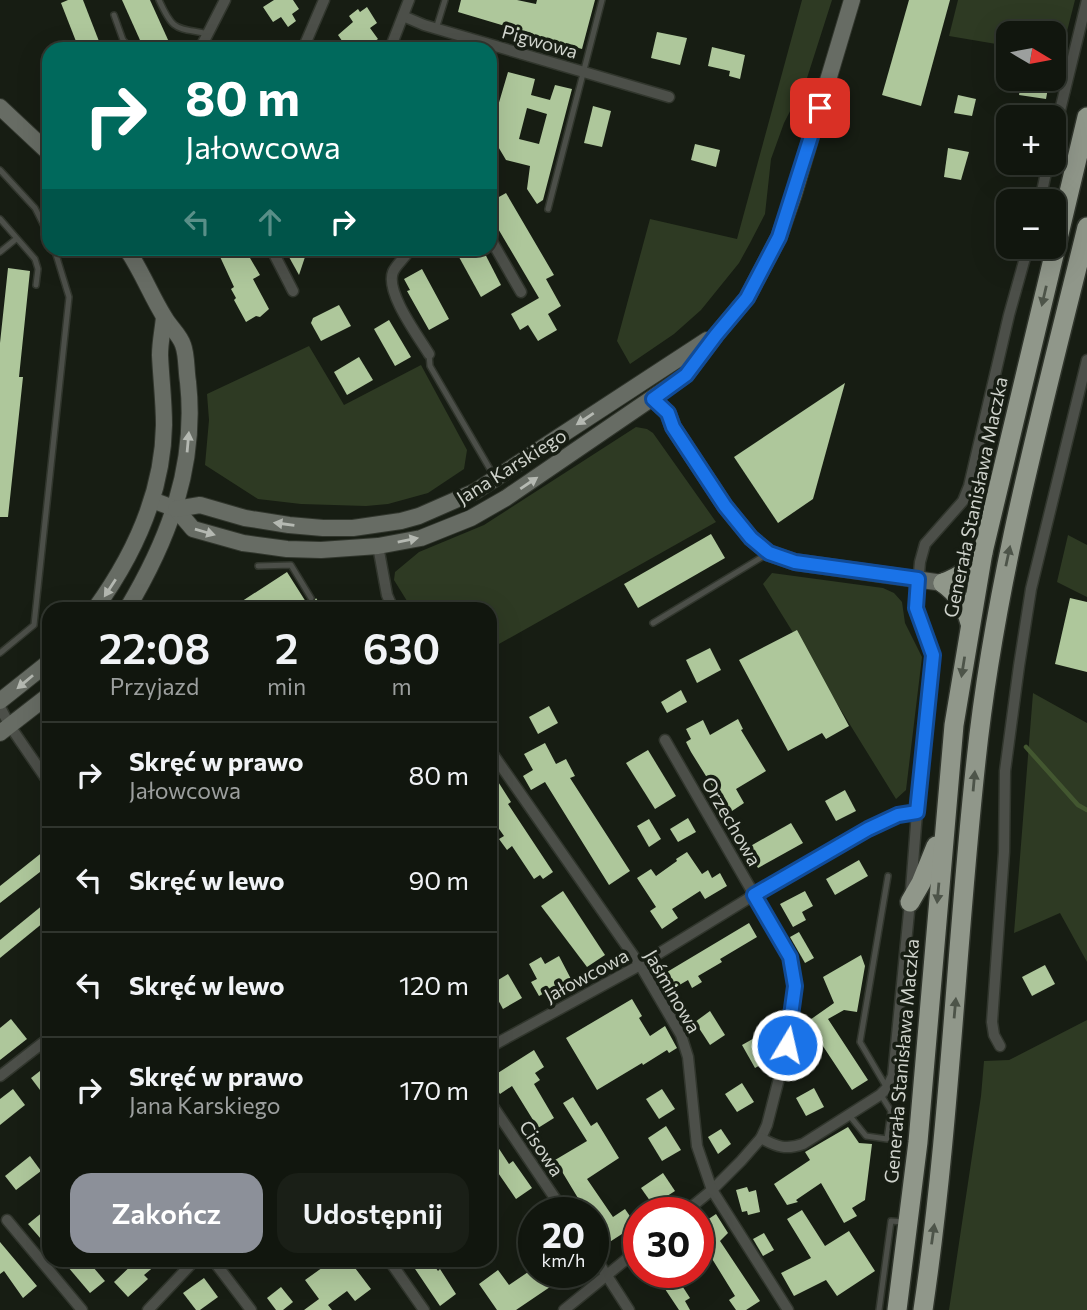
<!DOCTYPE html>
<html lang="pl">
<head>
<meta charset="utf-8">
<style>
  :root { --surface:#11160e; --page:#1a1f17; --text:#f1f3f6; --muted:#9c9f9e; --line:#30352e; --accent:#8c9099 }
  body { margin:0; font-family:Commissioner,sans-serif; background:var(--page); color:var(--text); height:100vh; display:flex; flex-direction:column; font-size:26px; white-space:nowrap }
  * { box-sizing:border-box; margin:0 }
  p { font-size:23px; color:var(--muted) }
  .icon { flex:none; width:38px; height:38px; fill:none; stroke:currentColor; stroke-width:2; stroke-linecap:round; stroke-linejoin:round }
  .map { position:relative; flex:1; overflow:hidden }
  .drawer { position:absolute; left:42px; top:602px; width:455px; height:665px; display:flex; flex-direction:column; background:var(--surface); border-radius:21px; box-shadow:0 7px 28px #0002,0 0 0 2px var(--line) }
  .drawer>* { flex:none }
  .hud { position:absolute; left:42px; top:42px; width:455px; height:214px; border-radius:21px; box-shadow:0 7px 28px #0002,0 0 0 2px var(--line); background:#00695c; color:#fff; overflow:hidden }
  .needle { width:46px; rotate:100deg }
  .tools { position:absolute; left:996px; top:21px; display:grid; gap:14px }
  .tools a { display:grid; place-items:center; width:70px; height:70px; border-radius:14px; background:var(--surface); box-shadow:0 7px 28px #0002,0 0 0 2px var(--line); font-size:35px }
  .speed { position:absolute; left:518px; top:1197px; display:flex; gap:14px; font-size:35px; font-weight:700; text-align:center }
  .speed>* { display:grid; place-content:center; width:91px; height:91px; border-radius:50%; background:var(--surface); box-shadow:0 7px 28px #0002,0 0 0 2px var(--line); line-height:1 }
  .speed small { font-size:18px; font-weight:400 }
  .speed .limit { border:10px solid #d22; background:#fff; color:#111 }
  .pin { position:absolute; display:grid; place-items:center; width:60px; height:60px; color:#fff; margin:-30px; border-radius:14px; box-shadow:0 4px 10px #0006 }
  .me { position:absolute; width:77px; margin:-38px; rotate:9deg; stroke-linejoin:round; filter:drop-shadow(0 0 5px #0008) }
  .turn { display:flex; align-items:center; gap:24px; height:147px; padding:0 28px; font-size:32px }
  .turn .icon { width:91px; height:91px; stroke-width:2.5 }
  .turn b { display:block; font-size:49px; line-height:60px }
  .lanes { display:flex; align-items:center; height:66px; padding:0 28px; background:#0003; justify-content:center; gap:35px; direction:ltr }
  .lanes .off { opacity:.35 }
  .eta { display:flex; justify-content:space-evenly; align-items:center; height:119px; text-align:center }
  .eta b { font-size:42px; font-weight:600; line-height:49px }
  .action { display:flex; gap:14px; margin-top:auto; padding:14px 28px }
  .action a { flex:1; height:80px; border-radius:21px; background:var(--accent); color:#fff; font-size:28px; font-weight:600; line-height:80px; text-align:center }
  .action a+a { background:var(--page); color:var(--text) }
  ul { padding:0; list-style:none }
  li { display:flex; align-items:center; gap:21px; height:105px; padding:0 28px; border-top:2px solid var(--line) }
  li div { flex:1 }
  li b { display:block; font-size:26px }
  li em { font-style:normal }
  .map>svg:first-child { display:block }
</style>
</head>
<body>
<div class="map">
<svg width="1087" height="1310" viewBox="0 0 1087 1310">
  <rect width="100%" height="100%" fill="#171d13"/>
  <g fill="#2e3a23">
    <polygon points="802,0 832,0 807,78 784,123 771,159 765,214 750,243 739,263 701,310 674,334 630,364 617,341 650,219 737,239"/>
    <polygon points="958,0 1075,0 1061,55 1054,53 1054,33 1008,33 1008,46 949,36"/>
    <polygon points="309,346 344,405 421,365 467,450 464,469 428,493 388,504 366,506 301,504 258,499 205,465 209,420 207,394"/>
    <polygon points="636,427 647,429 653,433 716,522 490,649 490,609 412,609 394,580 395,572 419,552 484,525"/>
    <polygon points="1068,535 1087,545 1087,597 1057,582"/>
    <polygon points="772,573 883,588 894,593 902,602 905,623 922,657 906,790 896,799 763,584"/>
    <polygon points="1033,693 1087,723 1087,962 1060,913 1014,933"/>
    <polygon points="1087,1020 1087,1310 949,1310 981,1096 984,1061 1009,1060"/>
  </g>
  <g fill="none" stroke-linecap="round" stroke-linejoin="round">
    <polyline stroke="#435730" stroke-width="4.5" points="1026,747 1078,805 1087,810"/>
  </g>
  <g fill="#aec79b" fill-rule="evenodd">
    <polygon points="68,0 83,0 102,49 79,49 61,3"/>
    <polygon points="122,0 150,0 169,42 153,49 144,49"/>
    <polygon points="274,0 293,0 299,9 292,14 296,21 288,27 281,17 273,22 263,7"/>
    <polygon points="461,0 517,0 536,4 537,0 595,0 582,49 458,12"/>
    <polygon points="909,0 950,0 921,106 882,95"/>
    <polygon points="367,7 377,23 370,28 378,39 369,45 372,49 358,49 354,43 347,48 338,35 353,22 349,16 358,9 360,12"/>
    <polygon points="657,32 687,38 680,65 651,58"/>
    <polygon points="712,47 745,55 740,79 729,76 730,71 708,66"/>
    <path d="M508,72L535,79L531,95L550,100L555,85L572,89L543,200L537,204L527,189L530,166L506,160L490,133ZM527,108L547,114L539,144L519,139Z"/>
    <polygon points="1021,83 1048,88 1046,99 1019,95"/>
    <polygon points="958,95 976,99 972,116 954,113"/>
    <polygon points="593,106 611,111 602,147 584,143"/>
    <polygon points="695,144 720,150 716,167 691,160"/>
    <polygon points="948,148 969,152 961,180 944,177"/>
    <polygon points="506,193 554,275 546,279 561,306 548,314 557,330 538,341 528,325 520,330 511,314 539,298 490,215 490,202"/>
    <polygon points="216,248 249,248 253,257 250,258 260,275 253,279 269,309 260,317 256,316 246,322 234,300 236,298 231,289 234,287"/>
    <polygon points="284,248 308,248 299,275"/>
    <polygon points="454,248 482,248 501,285 481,297"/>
    <polygon points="8,268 30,271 19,377 23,377 8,517 0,517 0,343"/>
    <polygon points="422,269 449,319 429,330 407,291 410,290 404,279"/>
    <polygon points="339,305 351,326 321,341 311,323 313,318"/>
    <polygon points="389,320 411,357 395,366 374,329"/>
    <polygon points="359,357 373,380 347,395 334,372"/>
    <polygon points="845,383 813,499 778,523 734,457"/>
    <polygon points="711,534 725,558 638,608 624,584"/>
    <polygon points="287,572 306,602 313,603 316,598 323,609 230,609"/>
    <polygon points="1070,598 1087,602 1087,672 1055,664"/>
    <polygon points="797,630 849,726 826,739 822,733 788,751 739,660"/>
    <polygon points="710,648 721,670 697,683 686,660"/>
    <polygon points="681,690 687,702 667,713 661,702"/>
    <polygon points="549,706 558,723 538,734 529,717"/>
    <polygon points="738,719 743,729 741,730 766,771 736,789 744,803 729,813 691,752 686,742 691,739 686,729 703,720 710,735"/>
    <polygon points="545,743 556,764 566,759 575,776 570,778 630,871 609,885 545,782 531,790 523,776 533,770 524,754"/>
    <polygon points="648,750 676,796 655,809 626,763"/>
    <polygon points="490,769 511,802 508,804 553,872 543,879 540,875 534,879 512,846 507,850 499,839 504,836 490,816"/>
    <polygon points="845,790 856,811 836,821 825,801"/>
    <polygon points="688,818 696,832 678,842 670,829"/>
    <polygon points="649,819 661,839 649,847 637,826"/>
    <polygon points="791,823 803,843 758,868 747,848"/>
    <polygon points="49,847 49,865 0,903 0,886"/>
    <polygon points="687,852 702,874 708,870 712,878 720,873 727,886 705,899 700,891 672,909 678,918 662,929 650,911 656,907 637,878 651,869 656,876 677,861 676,859"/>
    <polygon points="859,860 868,876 835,895 826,879"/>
    <polygon points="563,891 605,955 587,967 541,906"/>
    <polygon points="805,891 813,906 802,912 806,920 793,927 780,904"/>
    <polygon points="49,900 49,918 0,958 0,940"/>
    <polygon points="749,923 757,937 720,959 722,962 698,976 702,982 692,988 688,980 676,987 667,972"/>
    <polygon points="799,932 814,958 805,963 790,937"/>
    <polygon points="861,955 865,966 857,1012 844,1010 828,1019 868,1080 852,1090 807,1022 834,1003 823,977"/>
    <polygon points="559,956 571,979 539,996 531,982 537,979 529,964 541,957 545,964"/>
    <polygon points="1045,965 1055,984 1032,996 1022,977"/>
    <polygon points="508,974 522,998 503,1009 490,985"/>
    <polygon points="632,999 642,1016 639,1018 650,1036 665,1026 677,1048 669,1053 667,1050 643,1065 642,1063 597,1090 566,1038"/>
    <polygon points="710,1011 725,1035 710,1045 695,1022"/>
    <polygon points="11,1019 27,1039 0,1060 0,1028"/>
    <polygon points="758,1036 771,1059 755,1068 742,1045"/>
    <polygon points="534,1050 544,1067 535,1073 540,1080 534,1084 554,1118 538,1128 512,1086 500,1094 490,1078"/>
    <polygon points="49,1064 49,1102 31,1078"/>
    <polygon points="742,1083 754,1102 737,1112 725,1094"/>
    <polygon points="814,1088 824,1107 806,1116 796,1098"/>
    <polygon points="13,1089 25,1105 0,1125 0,1099"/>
    <polygon points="662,1089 675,1109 659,1119 646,1099"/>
    <polygon points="573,1097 591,1126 597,1122 619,1158 587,1179 613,1217 625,1209 636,1225 608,1243 593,1220 593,1213 587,1213 555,1160 587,1141 563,1103"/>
    <polygon points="666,1126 681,1150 662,1161 648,1138"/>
    <polygon points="848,1127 859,1143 872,1144 865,1200 852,1208 857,1216 844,1223 821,1183 796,1200 798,1202 787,1205 774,1184 810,1160 805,1152"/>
    <polygon points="721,1129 731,1144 718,1154 708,1137"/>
    <polygon points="490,1135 509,1164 513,1161 532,1188 516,1199 490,1161"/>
    <polygon points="30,1156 41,1171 16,1190 5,1176"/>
    <polygon points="663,1173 675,1191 653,1205 641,1188"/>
    <polygon points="747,1187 749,1192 756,1190 760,1212 748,1215 747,1211 742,1212 736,1190"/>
    <polygon points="49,1207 49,1233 41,1239 28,1224"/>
    <polygon points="802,1210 825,1246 849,1231 875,1271 837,1296 826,1280 794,1296 781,1273 811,1258 787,1219"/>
    <polygon points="716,1214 728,1233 720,1241 760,1301 746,1310 736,1310 729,1300 735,1296 706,1249 698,1254 698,1226"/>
    <polygon points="764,1233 774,1250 763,1256 753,1239"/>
    <polygon points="0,1242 37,1286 23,1298 4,1271 0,1274"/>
    <polygon points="62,1260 87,1260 105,1281 90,1293"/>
    <polygon points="137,1260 162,1260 144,1275 148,1279 128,1297 114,1282"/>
    <polygon points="322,1260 349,1260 371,1289 355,1301 347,1291 328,1305 332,1310 304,1310 319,1299 305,1280 326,1265"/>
    <polygon points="409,1260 430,1260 438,1271 440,1269 456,1294 440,1306"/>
    <polygon points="534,1268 534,1272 539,1272 550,1287 516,1310 497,1310 479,1284 498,1270 509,1285"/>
    <polygon points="204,1278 218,1297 200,1310 196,1310 183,1293"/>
    <polygon points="670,1278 675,1285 679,1281 690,1298 685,1301 690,1310 679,1310 661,1283"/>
    <polygon points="281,1287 293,1302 283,1310 276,1310 267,1298"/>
  </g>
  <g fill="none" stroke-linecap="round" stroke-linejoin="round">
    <g stroke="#31362d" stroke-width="8">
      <g id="lane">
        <path d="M159,0C174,33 176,27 209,34"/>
        <polyline points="114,15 123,40 131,49"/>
        <polyline points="436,29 445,0"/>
        <polyline points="0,170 35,208 49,236"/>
        <polyline points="548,209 602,0"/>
        <polyline points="0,219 35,259 38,269 36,285"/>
        <polyline points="0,252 16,239"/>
        <polyline points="429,354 430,366 494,476"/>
        <polyline points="258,566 291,565 311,598"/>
        <polyline points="653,623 767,554"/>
        <polyline points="0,653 34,625 69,297 54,248"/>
        <polyline points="887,1088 860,1042 888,876"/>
        <polyline points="849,1115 866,1136 887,1139 891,1111 881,1095"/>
        <polyline points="879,1310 891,1221 903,1222"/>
      </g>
    </g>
    <g stroke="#31362d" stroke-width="13">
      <g id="street">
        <polyline points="403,16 424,25 669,97"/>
        <polyline points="200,49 225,0"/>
        <polyline points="303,49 324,0"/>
        <polyline points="390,49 409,0"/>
        <polyline points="1054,135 1087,0"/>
        <polyline points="1040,201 1048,163"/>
        <polyline points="490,238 521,292"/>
        <polyline points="271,248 293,291"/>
        <path d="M410,248C406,258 397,263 393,272C385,292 418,336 429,354"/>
        <polyline points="378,546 387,595 393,609"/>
        <polyline points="0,707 10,726 49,783"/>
        <polyline points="665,740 790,957 795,986 793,1012 784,1059 767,1125 761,1138 741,1161 712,1190 684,1213"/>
        <polyline points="490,750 640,965 681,1035 688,1057 697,1146 712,1190 788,1310"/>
        <polyline points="1000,1046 994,1035 992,1022 1004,852 1005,771 1019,666 1031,589 1087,360"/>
        <polyline points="490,1047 640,965 754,895 868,829 898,815 917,812"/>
        <polyline points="0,1076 49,1038"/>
        <polyline points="490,1102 565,1213"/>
        <path d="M761,1138C777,1147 786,1150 803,1144L880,1095L887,1088L893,1076L910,902L922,748L933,666L931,645L916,608L920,562L925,544L963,501L969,486L1009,315L1028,247"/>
        <polyline points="7,1220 82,1310"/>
        <polyline points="593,1254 629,1310"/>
        <polyline points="213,1260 251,1310"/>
        <polyline points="389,1260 424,1310"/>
        <polyline points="148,1310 195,1260"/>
        <polyline points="564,1310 639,1249"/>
      </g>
    </g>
    <g stroke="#31362d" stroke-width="18">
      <g id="secondary">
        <polyline points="0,107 49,153"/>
        <path d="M126,248C142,271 151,296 165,318C170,327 180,335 183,345C187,355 186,371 188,382C197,465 169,539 127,609"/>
        <polyline points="653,399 668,413 673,427 725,506 751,538 769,553 795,562 943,583"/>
        <polyline points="152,500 176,509 193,529 243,543 287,549 321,550 378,546 421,538 471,518 506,498 686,375 716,335 747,298 779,237 794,194 852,0"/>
        <polyline points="176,509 200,505 245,518 289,525 323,528 353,528 401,521 419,516 476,491 707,340"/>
        <path d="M95,609C134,555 163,492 164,425C164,401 161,378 160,355C160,342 163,329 164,317"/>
        <polyline points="0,701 49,662"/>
        <polyline points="0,733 49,695"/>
      </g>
    </g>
    <g stroke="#31362d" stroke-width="22">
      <g id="highway">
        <path d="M943,583C961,576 972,568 983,553"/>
        <path d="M943,583C958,594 965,605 970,623"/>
        <polyline points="910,902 921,883 936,846"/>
        <polyline points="897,1310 918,1142 954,725 983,552 1087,117"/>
        <path d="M923,1310C950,1128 956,944 976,761C995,579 1044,403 1087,227"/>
      </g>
    </g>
    <use href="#lane" stroke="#4c4f49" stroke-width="5"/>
    <use href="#street" stroke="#4c4f49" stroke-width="10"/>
    <use href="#secondary" stroke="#676c64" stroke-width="16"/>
    <use href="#highway" stroke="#90978a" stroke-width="19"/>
  </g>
  <defs><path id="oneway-solid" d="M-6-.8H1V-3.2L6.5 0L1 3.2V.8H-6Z" transform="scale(1.75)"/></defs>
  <g fill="#4d5449">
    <use href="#oneway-solid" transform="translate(1044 296) rotate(103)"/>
    <use href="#oneway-solid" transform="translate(1008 556) rotate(-78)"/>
    <use href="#oneway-solid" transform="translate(963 667) rotate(99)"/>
    <use href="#oneway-solid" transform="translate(974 781) rotate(-85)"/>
    <use href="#oneway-solid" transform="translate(938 893) rotate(95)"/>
    <use href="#oneway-solid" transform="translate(955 1008) rotate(-85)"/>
    <use href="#oneway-solid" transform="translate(933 1234) rotate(-82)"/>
  </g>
  <g fill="#b5b9b2">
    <use href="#oneway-solid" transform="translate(585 419) rotate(146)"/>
    <use href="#oneway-solid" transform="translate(188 442) rotate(-85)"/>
    <use href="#oneway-solid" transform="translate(529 483) rotate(-34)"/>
    <use href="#oneway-solid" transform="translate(284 524) rotate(-172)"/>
    <use href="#oneway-solid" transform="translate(205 532) rotate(16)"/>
    <use href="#oneway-solid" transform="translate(408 540) rotate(-11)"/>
    <use href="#oneway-solid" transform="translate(110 588) rotate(123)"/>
    <use href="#oneway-solid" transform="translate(25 682) rotate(140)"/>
  </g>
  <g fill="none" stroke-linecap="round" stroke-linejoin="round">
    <g stroke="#114b97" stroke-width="18">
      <polyline id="route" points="787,1045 795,986 790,957 754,895 868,829 898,815 917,812 933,655 916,608 918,579 795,562 769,553 751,538 725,506 673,427 668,413 653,399 686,375 716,335 747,298 779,237 820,108"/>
    </g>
    <use href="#route" stroke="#1a73e8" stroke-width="12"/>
  </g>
  <g text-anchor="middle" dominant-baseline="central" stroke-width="7" stroke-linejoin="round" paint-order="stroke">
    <g font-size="19" fill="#cfd3cc" stroke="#171d13">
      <text transform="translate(540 41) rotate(16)">Pigwowa</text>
      <text transform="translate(511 466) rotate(-32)">Jana Karskiego</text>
      <text transform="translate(975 497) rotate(-78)">Generała Stanisława Maczka</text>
      <text transform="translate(732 821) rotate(60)">Orzechowa</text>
      <text transform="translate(586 975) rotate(-28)">Jałowcowa</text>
      <text transform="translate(673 991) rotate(60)">Jaśminowa</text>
      <text transform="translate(901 1061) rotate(-85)">Generała Stanisława Maczka</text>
      <text transform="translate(542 1148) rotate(56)">Cisowa</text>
    </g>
  </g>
</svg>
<div class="tools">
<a><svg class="needle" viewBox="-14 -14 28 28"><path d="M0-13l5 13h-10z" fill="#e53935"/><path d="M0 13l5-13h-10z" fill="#9c9f9e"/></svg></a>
<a>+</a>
<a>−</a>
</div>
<div class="speed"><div>20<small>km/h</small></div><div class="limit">30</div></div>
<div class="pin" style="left:820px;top:108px;background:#d93025"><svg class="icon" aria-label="arrive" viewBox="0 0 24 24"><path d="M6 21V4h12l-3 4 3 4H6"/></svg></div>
<svg class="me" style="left:787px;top:1045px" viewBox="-20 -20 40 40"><circle r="17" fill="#1a73e8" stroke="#fff" stroke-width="3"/><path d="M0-11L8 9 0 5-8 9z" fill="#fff"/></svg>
<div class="hud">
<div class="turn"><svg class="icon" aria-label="right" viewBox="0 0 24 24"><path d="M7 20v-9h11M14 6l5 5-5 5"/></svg><div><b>80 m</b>Jałowcowa</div></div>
<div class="lanes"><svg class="icon off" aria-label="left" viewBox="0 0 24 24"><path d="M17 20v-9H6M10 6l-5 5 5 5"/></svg><svg class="icon off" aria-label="ahead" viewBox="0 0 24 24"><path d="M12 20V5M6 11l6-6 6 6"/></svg><svg class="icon" aria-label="right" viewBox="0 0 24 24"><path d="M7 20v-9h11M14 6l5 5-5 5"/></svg></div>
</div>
<section class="drawer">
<div class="eta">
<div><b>22:08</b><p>Przyjazd</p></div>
<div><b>2</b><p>min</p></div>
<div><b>630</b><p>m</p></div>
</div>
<ul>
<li><svg class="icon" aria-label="right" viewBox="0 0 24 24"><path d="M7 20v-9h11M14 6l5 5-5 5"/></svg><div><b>Skręć w prawo</b><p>Jałowcowa</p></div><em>80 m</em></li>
<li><svg class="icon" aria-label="left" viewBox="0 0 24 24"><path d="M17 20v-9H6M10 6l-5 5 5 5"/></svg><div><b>Skręć w lewo</b></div><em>90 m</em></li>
<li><svg class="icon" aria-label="left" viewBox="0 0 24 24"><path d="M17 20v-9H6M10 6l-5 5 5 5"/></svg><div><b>Skręć w lewo</b></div><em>120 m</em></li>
<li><svg class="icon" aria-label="right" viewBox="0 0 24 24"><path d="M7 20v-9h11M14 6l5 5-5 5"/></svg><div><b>Skręć w prawo</b><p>Jana Karskiego</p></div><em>170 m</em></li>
</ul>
<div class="action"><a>Zakończ</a><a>Udostępnij</a></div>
</section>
</div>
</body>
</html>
